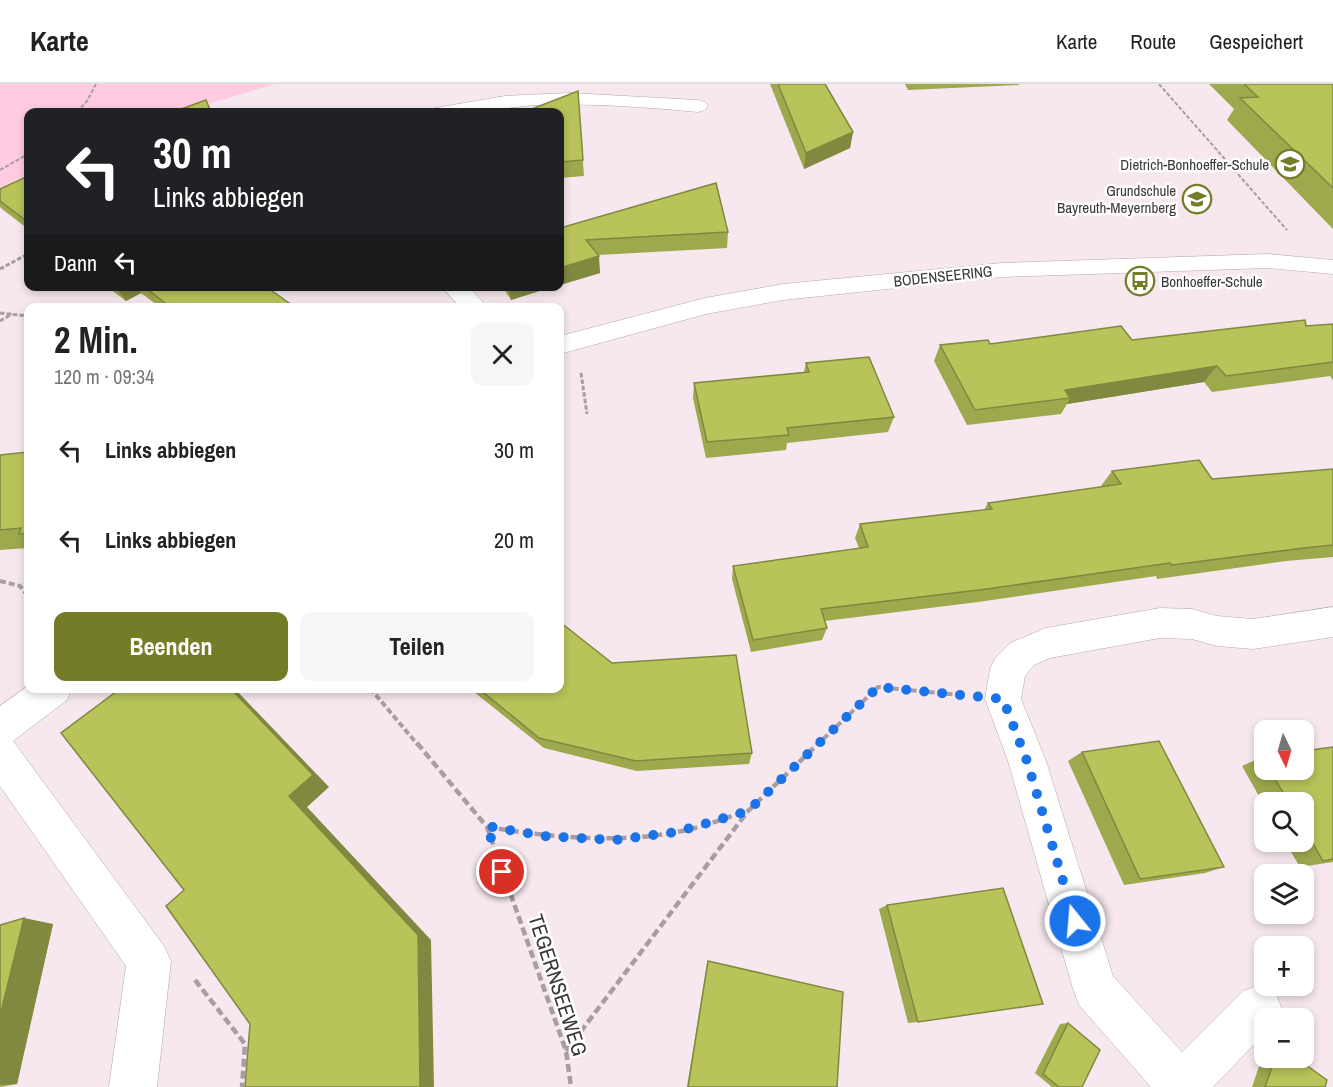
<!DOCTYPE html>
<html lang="de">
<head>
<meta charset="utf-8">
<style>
  :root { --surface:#fff; --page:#f6f6f6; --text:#222; --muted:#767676; --line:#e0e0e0; --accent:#757c27 }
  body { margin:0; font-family:"Archivo Narrow",sans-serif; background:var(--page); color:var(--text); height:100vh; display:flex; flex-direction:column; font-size:22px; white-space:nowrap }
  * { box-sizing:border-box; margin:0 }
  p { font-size:20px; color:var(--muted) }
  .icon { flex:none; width:33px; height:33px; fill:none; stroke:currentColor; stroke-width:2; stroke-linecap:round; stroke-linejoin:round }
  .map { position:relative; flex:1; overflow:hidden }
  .sheet { position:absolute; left:24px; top:219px; width:540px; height:390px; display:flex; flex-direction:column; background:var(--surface); border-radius:12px; box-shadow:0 3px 9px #0003 }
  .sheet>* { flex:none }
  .guide { position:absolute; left:24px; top:24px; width:540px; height:183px; border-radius:12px; box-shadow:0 3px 9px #0003; background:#202124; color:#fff; overflow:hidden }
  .needle { width:39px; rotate:175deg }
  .buttons { position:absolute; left:1254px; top:636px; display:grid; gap:12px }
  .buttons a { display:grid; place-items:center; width:60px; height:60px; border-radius:12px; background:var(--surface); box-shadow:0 3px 9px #0003; font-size:30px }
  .pin { position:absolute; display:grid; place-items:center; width:51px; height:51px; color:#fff; margin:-26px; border:3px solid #fff; border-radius:50%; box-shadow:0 2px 6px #0007 }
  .me { position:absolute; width:66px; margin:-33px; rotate:343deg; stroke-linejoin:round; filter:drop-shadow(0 0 4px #0008) }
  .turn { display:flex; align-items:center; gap:21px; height:126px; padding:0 30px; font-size:27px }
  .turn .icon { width:78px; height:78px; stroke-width:2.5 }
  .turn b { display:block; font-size:42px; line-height:51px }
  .then { display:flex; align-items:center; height:57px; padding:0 30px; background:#0003; gap:12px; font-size:22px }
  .round { display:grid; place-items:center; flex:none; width:63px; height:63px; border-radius:12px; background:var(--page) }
  .overview { display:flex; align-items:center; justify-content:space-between; height:102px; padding:0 30px }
  h1 { font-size:36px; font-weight:700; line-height:45px }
  .action { display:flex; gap:12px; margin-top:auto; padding:12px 30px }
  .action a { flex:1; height:69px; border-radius:12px; background:var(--accent); color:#fff; font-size:24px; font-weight:700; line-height:69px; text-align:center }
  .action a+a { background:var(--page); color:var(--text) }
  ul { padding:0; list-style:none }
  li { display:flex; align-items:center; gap:18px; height:90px; padding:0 30px }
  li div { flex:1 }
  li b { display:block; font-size:22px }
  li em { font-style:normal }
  header { display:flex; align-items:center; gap:36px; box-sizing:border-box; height:84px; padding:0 30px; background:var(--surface); border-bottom:2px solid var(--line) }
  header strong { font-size:28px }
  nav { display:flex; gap:33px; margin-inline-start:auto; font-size:21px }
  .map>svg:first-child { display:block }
</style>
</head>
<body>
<header>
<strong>Karte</strong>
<nav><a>Karte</a><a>Route</a><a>Gespeichert</a></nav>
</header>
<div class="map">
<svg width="1333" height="1003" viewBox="0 0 1333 1003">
  <rect width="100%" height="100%" fill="#f6e8ee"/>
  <polygon fill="#ffcbe0" points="0,0 275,0 181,28 28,28 28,90 0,104"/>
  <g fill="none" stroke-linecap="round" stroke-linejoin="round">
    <g stroke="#b5a8ad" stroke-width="1">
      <g id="minor">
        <path d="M570,9L698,16L705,18L708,22L705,26L698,28C645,23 591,19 537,21C503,23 467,32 432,28L435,24L505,12Z"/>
        <polygon points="1268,170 1333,176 1333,190 1268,184 1002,193 783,216 706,230 560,270 560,252 705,214 783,200 1002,179"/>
        <polygon points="441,202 468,202 488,224 461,224"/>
        <polygon points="1333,523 1333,553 1253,565 1217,562 1192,555 1160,554 1050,574 1034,581 1025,592 1021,615 1046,677 1113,892 1182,968 1243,907 1259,901 1275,907 1281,923 1277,934 1264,934 1264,950 1213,1003 1151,1003 1079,921 1073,905 1008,677 985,615 990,585 995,574 1010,559 1046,544 1160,524 1192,525 1217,532 1253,535"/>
        <polygon points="28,602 28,604 72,604 67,616 13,657 164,862 171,877 157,1003 109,1003 126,882 0,702 0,622"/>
      </g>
    </g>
    <g stroke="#a79da2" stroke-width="2" stroke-dasharray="4 2" stroke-linecap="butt">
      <polyline points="1159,0 1287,146"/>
      <polyline points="77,28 87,17 96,0"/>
      <polyline points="0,86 28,70"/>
      <polyline points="24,172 28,170"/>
    </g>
    <g stroke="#a79da2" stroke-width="3" stroke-dasharray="4.5 2" stroke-linecap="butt">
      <polyline points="0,185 26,171"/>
      <polyline points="0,229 28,232"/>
      <polyline points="0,237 12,230"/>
      <polyline points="581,289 587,330"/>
    </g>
    <g stroke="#a79da2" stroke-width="4" stroke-dasharray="6 3" stroke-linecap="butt">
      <polyline points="0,497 20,502 28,512"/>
      <polyline points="370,604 418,661"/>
      <polyline points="817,661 878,603 960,611"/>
    </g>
    <g stroke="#a79da2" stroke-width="4.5" stroke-dasharray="8 4" stroke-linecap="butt">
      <polyline points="417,659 487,743 566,967 571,1003"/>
      <path d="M487,743C550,753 614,760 677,748C701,744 724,734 748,727"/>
      <polyline points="195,896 245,960 242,1003"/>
      <polyline points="566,967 748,727 819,659"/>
    </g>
    <use href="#minor" fill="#fff" fill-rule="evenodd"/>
  </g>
  <g fill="#9ea84d">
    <polygon points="770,0 825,0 853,48 850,64 804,85"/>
    <polygon points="905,0 1019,0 1019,1 908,6"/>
    <polygon points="1209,0 1333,0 1333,145 1227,36 1234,25"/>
    <polygon points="579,23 584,92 560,94 560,28"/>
    <polygon points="28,92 28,145 2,125 0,123 0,105"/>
    <polygon points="560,144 728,148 727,164 598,171 600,189 560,201"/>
    <polygon points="106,202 265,202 296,224 161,224 141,209 126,217"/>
    <polygon points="502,202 555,202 511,216"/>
    <polygon points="1333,240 1333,296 1330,292 1212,308 1204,298 1067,320 1061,330 967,341 934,277 940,261 1132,256"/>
    <polygon points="806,279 894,333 888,348 787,359 786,366 706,374 693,314 694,299 804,288"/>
    <polygon points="28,368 28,464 0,466 0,371"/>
    <polygon points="1333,385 1333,473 1286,477 1157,495 1156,492 978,518 825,537 827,544 822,556 751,568 732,495 733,482 859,464 855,454 860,440 984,426 988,419 1102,403 1101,402 1112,387 1212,395"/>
    <polygon points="612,579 752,669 749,680 637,687 544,664 469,604 560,604"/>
    <polygon points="1333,663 1333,778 1300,783 1285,758 1304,758 1304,718 1264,718 1264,721 1242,682 1264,672 1264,686 1304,686"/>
    <polygon points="1082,668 1224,783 1205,789 1124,801 1068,677"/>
    <polygon points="887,821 918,938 908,939 879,825"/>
    <polygon points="53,840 17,1000 0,1003 0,841"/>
    <polygon points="708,877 837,1003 687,1003 707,880"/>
    <polygon points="1068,939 1082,1003 1052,1003 1035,989 1060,940"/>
    <polygon points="1264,968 1264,974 1296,974 1325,1003 1252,1003"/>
  </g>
  <g fill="#81883f">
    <polygon points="853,48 850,64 804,85 806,69"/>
    <polygon points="599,172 600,189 560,201 560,184"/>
    <polygon points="115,202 137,202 141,209 126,217"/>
    <polygon points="508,202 555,202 511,216"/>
    <polygon points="1217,282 1204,298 1067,320 1070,314 1065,306"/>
    <polygon points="230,604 234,604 329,703 307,723 431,856 434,1003 420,1003 289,712"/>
    <polygon points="24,834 53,840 17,1000 0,1001 0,932"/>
  </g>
  <g fill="#b8c35a" stroke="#81883f" stroke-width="1.5">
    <polygon points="778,0 825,0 853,48 806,69"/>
    <polygon points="1244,0 1333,0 1333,104 1240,14 1258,13"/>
    <polygon points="578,7 583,76 560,78 560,28 524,28"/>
    <polygon points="206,16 211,28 173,28"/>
    <polygon points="28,92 28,138 0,117 0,105"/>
    <polygon points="716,99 728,148 586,156 599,172 560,184 560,144"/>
    <polygon points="143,202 265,202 296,224 172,224"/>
    <polygon points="1305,236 1306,242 1333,240 1333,278 1226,292 1217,282 1065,306 1070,314 975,326 940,261 988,256 990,260 1121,242 1132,256"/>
    <polygon points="869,273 894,333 787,344 789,351 707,358 694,299 809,288 806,279"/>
    <polygon points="28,368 28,449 19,450 21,444 0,446 0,371"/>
    <polygon points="1199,376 1212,395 1333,385 1333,461 1304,464 1172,481 1170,479 987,505 821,525 827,544 753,556 733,482 868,463 860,440 992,425 988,419 1121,400 1112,387"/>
    <polygon points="560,538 612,579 736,571 752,669 636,677 539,654 478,604 560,604"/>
    <polygon points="121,604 230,604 313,691 289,712 418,851 420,1003 245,1003 250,940 166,822 184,806 61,649"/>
    <polygon points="1159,657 1224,783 1140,795 1082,668"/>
    <polygon points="1333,663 1333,775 1323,777 1304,744 1304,718 1289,718 1269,686 1304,686 1304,667"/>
    <polygon points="1003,804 1043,920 918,938 887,821"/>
    <polygon points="24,834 0,932 0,841"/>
    <polygon points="708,877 843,908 837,1003 688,1003"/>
    <polygon points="1068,939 1100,966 1082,1003 1059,1003 1043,990"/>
    <polygon points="1275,974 1296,974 1327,996 1325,1003 1265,1003"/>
  </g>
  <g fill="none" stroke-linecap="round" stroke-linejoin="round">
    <polyline stroke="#1a73e8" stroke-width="10" stroke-dasharray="0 18" points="502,788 487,742 543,752 615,756 677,748 748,727 878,603 1003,615 1027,677 1075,837"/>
  </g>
  <defs>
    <g id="school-ring" transform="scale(1.5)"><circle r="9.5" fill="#fff" stroke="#757c27" stroke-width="1.5"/><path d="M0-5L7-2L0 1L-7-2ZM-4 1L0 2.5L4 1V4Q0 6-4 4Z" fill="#757c27"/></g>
    <g id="bus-ring" transform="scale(1.5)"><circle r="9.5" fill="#fff" stroke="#757c27" stroke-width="1.5"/><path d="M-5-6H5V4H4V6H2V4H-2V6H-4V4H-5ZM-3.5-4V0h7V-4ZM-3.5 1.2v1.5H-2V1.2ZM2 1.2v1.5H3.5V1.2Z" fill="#757c27"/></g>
  </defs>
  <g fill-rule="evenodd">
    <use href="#school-ring" x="1290" y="80"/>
    <use href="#school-ring" x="1197" y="115"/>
    <use href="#bus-ring" x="1140" y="197"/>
  </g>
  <g text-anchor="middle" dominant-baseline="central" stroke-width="5" stroke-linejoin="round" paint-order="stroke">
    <g font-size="15" fill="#3c3739" stroke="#fff" text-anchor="end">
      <text x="1269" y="80">Dietrich-Bonhoeffer-Schule</text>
      <text x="1176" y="106">Grundschule<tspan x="1176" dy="17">Bayreuth-Meyernberg</tspan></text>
      <text x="1161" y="197" text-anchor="start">Bonhoeffer-Schule</text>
    </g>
    <g font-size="15" fill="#3c3739" stroke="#fff">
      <text transform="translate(943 192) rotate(-6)">BODENSEERING</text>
    </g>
    <g font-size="21" fill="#3c3739" stroke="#fff">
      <text transform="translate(558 901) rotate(72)">TEGERNSEEWEG</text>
    </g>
  </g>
</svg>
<div class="buttons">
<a><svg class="needle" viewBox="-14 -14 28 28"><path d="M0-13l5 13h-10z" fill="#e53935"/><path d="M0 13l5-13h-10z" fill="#767676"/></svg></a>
<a><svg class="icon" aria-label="search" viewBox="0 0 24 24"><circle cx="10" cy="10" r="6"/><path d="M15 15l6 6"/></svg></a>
<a><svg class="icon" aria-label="layers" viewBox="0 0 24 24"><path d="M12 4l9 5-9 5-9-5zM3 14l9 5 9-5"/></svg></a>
<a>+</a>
<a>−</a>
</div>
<div class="pin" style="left:502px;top:788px;background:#d93025"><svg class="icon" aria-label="arrive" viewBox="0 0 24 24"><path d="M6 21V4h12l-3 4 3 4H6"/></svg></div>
<svg class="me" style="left:1075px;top:837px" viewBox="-20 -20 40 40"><circle r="17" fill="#1a73e8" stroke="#fff" stroke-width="3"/><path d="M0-11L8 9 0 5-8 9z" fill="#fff"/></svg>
<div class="guide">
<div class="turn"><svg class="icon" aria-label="left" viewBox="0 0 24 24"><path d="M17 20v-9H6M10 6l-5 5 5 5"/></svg><div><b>30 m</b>Links abbiegen</div></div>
<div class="then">Dann<svg class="icon" aria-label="left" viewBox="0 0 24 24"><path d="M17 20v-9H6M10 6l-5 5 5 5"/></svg></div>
</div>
<section class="sheet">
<div class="overview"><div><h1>2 Min.</h1><p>120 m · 09:34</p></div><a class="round"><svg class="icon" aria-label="close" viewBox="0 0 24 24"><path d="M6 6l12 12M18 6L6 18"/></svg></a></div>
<ul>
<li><svg class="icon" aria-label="left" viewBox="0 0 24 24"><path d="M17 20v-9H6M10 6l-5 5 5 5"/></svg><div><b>Links abbiegen</b></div><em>30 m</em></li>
<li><svg class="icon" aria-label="left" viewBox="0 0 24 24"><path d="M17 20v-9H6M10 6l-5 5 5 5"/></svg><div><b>Links abbiegen</b></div><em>20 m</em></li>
</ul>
<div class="action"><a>Beenden</a><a>Teilen</a></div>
</section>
</div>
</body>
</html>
